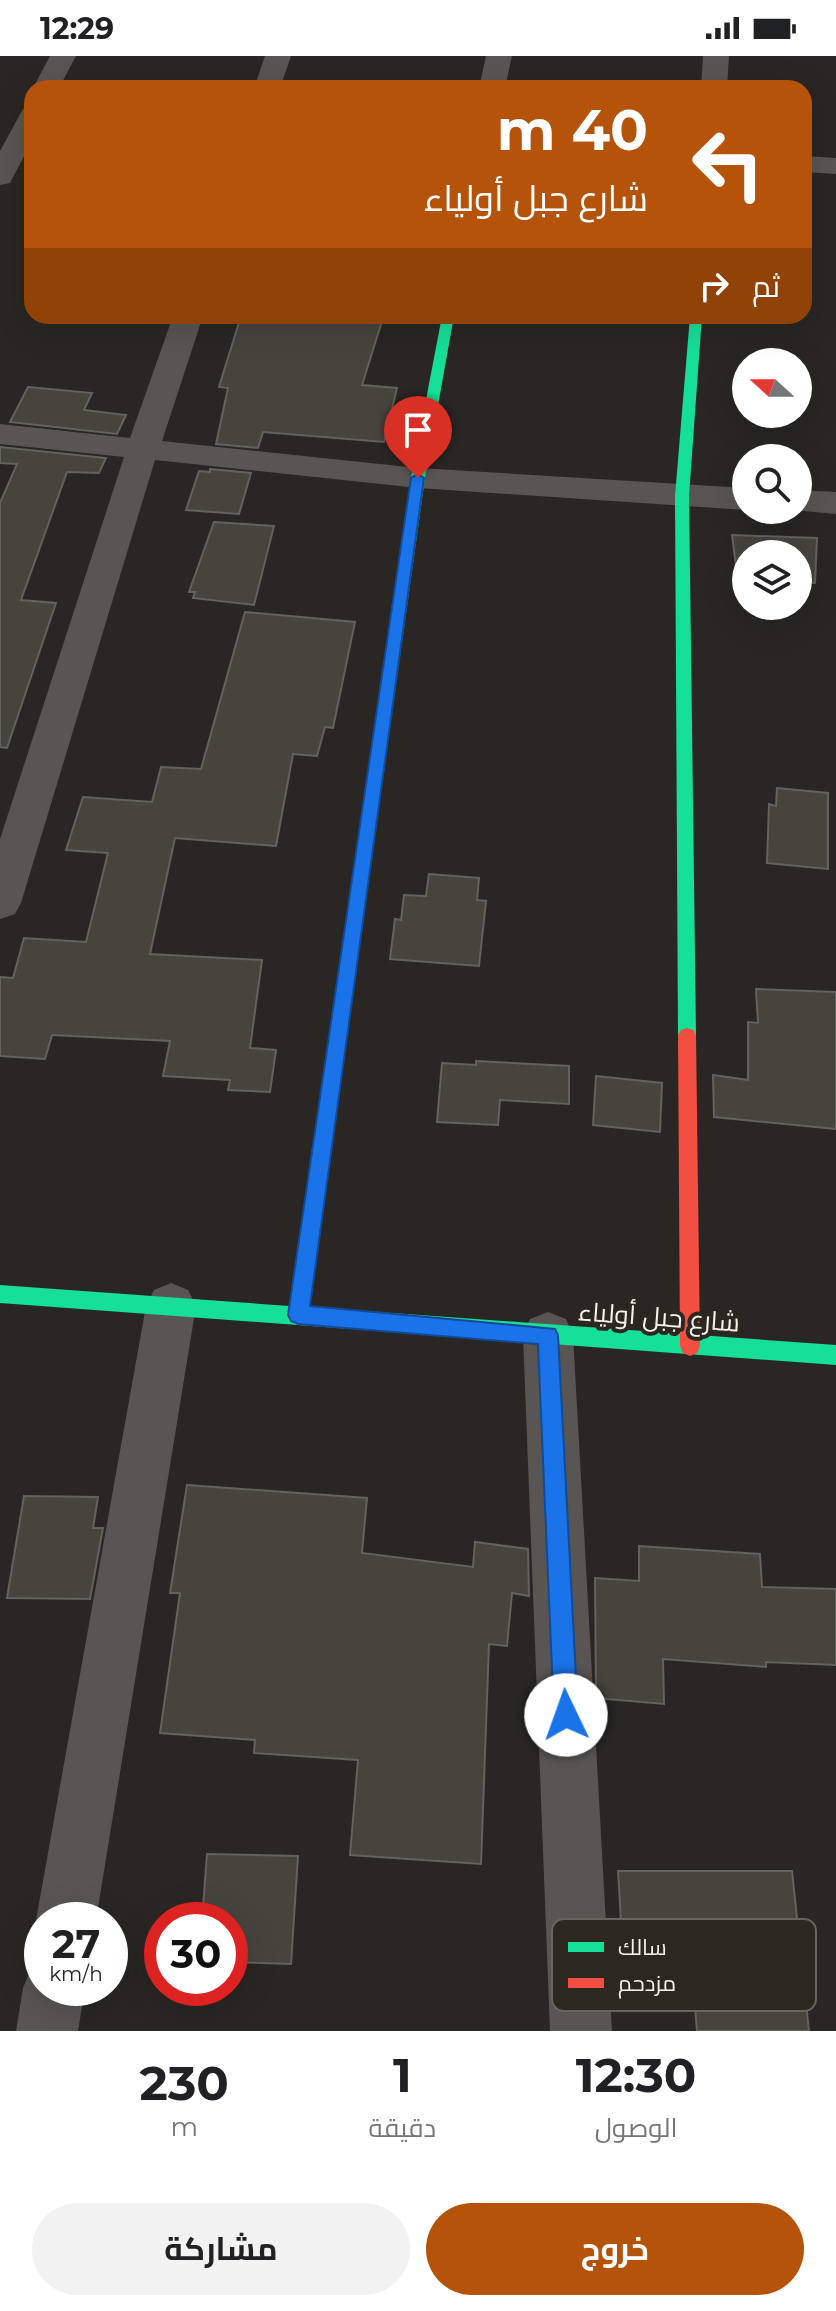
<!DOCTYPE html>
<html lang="ar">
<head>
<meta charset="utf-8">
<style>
  :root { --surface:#fff; --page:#f2f2f2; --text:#202124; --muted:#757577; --accent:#b45309 }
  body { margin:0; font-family:Montserrat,Cairo,sans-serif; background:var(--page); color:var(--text); direction:rtl; height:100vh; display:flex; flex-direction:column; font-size:30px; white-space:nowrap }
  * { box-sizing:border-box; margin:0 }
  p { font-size:26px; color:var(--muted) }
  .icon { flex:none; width:44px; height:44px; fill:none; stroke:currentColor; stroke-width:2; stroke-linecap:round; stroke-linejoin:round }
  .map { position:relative; height:1975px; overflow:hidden; direction:ltr }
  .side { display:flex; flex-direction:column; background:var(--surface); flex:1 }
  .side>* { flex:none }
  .hud { position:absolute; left:24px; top:24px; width:788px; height:244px; border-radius:24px; box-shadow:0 8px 32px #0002; direction:rtl; background:#b45309; color:#fff; overflow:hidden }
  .needle { width:52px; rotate:291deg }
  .fabs { position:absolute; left:732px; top:292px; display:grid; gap:16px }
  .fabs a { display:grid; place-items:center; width:80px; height:80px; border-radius:50%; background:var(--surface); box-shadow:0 8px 32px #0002; font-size:40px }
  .speed { position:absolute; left:24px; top:1846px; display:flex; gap:16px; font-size:40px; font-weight:700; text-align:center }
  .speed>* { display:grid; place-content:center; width:104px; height:104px; border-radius:50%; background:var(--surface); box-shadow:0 8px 32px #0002; line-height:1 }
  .speed small { font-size:20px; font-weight:400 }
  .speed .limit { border:12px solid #d22; background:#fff; color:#111 }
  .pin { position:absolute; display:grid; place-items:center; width:68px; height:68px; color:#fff; margin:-82px -34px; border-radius:50% 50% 50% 0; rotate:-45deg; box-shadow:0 0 8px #0007 }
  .pin .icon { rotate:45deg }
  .me { position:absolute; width:88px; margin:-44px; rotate:357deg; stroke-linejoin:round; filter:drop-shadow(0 0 6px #0008) }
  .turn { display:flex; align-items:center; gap:28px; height:168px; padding:0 32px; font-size:36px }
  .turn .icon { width:104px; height:104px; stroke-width:2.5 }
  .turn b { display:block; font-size:56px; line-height:68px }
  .then { display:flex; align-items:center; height:76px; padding:0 32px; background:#0003; gap:16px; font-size:30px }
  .eta { display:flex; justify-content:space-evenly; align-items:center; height:136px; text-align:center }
  .eta b { font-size:48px; font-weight:700; line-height:56px }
  .cta { display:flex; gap:16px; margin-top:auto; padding:16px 32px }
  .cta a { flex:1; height:92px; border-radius:48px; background:var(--accent); color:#fff; font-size:32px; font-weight:700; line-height:92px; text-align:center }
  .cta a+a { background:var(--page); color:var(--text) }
  .status { display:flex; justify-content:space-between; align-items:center; height:56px; padding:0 40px; background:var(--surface); direction:ltr }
  .status svg { height:22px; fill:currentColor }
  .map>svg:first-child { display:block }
</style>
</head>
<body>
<div class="status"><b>12:29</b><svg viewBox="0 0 49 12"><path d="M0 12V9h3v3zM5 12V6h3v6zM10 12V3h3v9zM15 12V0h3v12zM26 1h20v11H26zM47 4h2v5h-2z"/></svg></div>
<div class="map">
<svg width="836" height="1975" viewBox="0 0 836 1975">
  <rect width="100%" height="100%" fill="#292623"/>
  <g fill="#47433d" stroke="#64625f" stroke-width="2">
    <polygon points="241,260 363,260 362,263 382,265 362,329 397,332 384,386 263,376 258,392 216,388 228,332 219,331"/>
    <polygon points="28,331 92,337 84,354 126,359 117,378 10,366"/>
    <polygon points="0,391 106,402 99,417 67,416 21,544 56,547 7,692 0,691 0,447 17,408 0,407"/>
    <polygon points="210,413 251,417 239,458 186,454 199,415 210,416"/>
    <polygon points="214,466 274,470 254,549 193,542 195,536 189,536"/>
    <polygon points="732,479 817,482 815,527 798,525 798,498 746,498 746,519 737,518"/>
    <polygon points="245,556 355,566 333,672 325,671 317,700 293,698 276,790 175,782 150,898 262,904 250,992 276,994 270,1036 228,1034 230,1024 163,1020 170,985 52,979 45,1003 0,1000 0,921 13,922 24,882 86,886 108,797 66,794 83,741 152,746 161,711 201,713"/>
    <polygon points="777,732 828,737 828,813 767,807 769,748 776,750"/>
    <polygon points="429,818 479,822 477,844 486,845 479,910 390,903 395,863 401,864 404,839 426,840"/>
    <polygon points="756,933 836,936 836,1073 714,1061 713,1019 748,1024 748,966 758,967"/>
    <polygon points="476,1005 569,1010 569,1048 500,1044 498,1069 437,1066 442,1007 476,1009"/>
    <polygon points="596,1020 662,1027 660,1076 593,1069"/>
    <polygon points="187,1429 367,1442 362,1497 473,1511 475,1486 528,1493 529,1540 512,1537 507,1590 489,1588 481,1808 350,1799 358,1704 254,1697 255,1684 160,1677 180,1537 170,1537"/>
    <polygon points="24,1440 98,1441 93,1472 103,1472 90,1543 7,1542"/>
    <polygon points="639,1490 760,1498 762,1531 836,1533 836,1609 766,1606 766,1611 663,1603 664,1648 596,1642 595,1522 639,1525"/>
    <polygon points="207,1798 298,1800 291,1908 230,1906 230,1864 202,1864"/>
    <polygon points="618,1815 792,1815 809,1975 697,1975 692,1915 624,1915"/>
  </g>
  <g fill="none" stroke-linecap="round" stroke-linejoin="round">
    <g fill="#595553" fill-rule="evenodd">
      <polygon points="50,0 76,0 59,32 33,32"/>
      <polygon points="265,0 291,0 280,32 254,32"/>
      <polygon points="486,0 512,0 505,32 479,32"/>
      <polygon points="703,0 729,0 727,32 701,32"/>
      <polygon points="32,51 32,85 10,127 0,129 0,95 23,53"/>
      <polygon points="804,100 836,102 836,118 804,116"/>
      <polygon points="173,260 203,260 162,385 418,412 746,432 746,454 418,432 155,404 21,847 15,858 0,863 0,783 124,401 0,388 0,368 130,382"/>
      <polygon points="798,434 836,436 836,458 792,454 798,454"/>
      <polygon points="171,1227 188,1234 196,1250 96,1864 42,1864 42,1879 36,1864 146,1250 154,1234"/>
      <polygon points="548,1256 566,1263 573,1279 612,1975 550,1975 523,1279 530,1263"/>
      <polygon points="42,1906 42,1932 85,1932 78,1975 16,1975 23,1932 32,1910"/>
    </g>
    <g fill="#16e098" fill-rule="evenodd">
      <polygon points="442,260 454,260 425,422 309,1251 836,1289 836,1309 0,1247 0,1229 289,1250 411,422"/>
      <polygon points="690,260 702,260 689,440 696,979 693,984 681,984 678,979 675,440"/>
    </g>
    <polygon fill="#f24e42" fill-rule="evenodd" points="687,972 693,974 696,979 700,1290 697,1297 690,1300 683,1297 680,1290 678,979 681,974"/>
  </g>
  <polygon fill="#1a73e8" stroke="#114b97" stroke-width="2" points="418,418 424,422 310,1250 555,1273 558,1279 578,1659 574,1667 566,1671 557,1667 554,1659 538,1288 298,1268 291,1265 288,1259 411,422"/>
  <g text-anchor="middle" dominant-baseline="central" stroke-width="8" stroke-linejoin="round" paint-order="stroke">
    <g font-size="26" fill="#f6f3ee" stroke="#2c2720">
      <text transform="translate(659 1261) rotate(4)">شارع جبل أولياء</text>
    </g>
  </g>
  <rect x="552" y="1863" width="264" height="92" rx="12" fill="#2c2720" stroke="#69645e" stroke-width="2"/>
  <rect x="568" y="1886" width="36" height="10" fill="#16e098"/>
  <rect x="568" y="1922" width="36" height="10" fill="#f24e42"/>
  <g font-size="22" fill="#f6f3ee">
    <text x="618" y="1899">سالك</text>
    <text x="618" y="1935">مزدحم</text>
  </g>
</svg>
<div class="fabs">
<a><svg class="needle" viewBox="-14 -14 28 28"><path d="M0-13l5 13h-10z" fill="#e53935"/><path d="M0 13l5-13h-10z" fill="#757577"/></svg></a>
<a><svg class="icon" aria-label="search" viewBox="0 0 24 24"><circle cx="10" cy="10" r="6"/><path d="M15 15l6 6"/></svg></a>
<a><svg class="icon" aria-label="layers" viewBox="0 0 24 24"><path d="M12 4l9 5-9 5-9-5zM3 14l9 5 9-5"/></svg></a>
</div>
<div class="speed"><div>27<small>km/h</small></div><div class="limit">30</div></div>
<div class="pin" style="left:418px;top:422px;background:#d93025"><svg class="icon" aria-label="arrive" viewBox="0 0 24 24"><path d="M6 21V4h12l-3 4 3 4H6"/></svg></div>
<svg class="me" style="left:566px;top:1659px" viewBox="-20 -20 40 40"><circle r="19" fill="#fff"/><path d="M0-13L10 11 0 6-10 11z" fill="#1a73e8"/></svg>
<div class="hud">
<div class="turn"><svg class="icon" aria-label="left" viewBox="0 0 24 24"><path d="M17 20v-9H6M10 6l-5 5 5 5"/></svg><div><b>40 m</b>شارع جبل أولياء</div></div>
<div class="then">ثم<svg class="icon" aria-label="right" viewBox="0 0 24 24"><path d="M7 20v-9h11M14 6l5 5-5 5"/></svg></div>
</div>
</div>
<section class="side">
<div class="eta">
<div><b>12:30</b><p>الوصول</p></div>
<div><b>1</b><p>دقيقة</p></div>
<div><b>230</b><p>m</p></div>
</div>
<div class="cta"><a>خروج</a><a>مشاركة</a></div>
</section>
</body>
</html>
